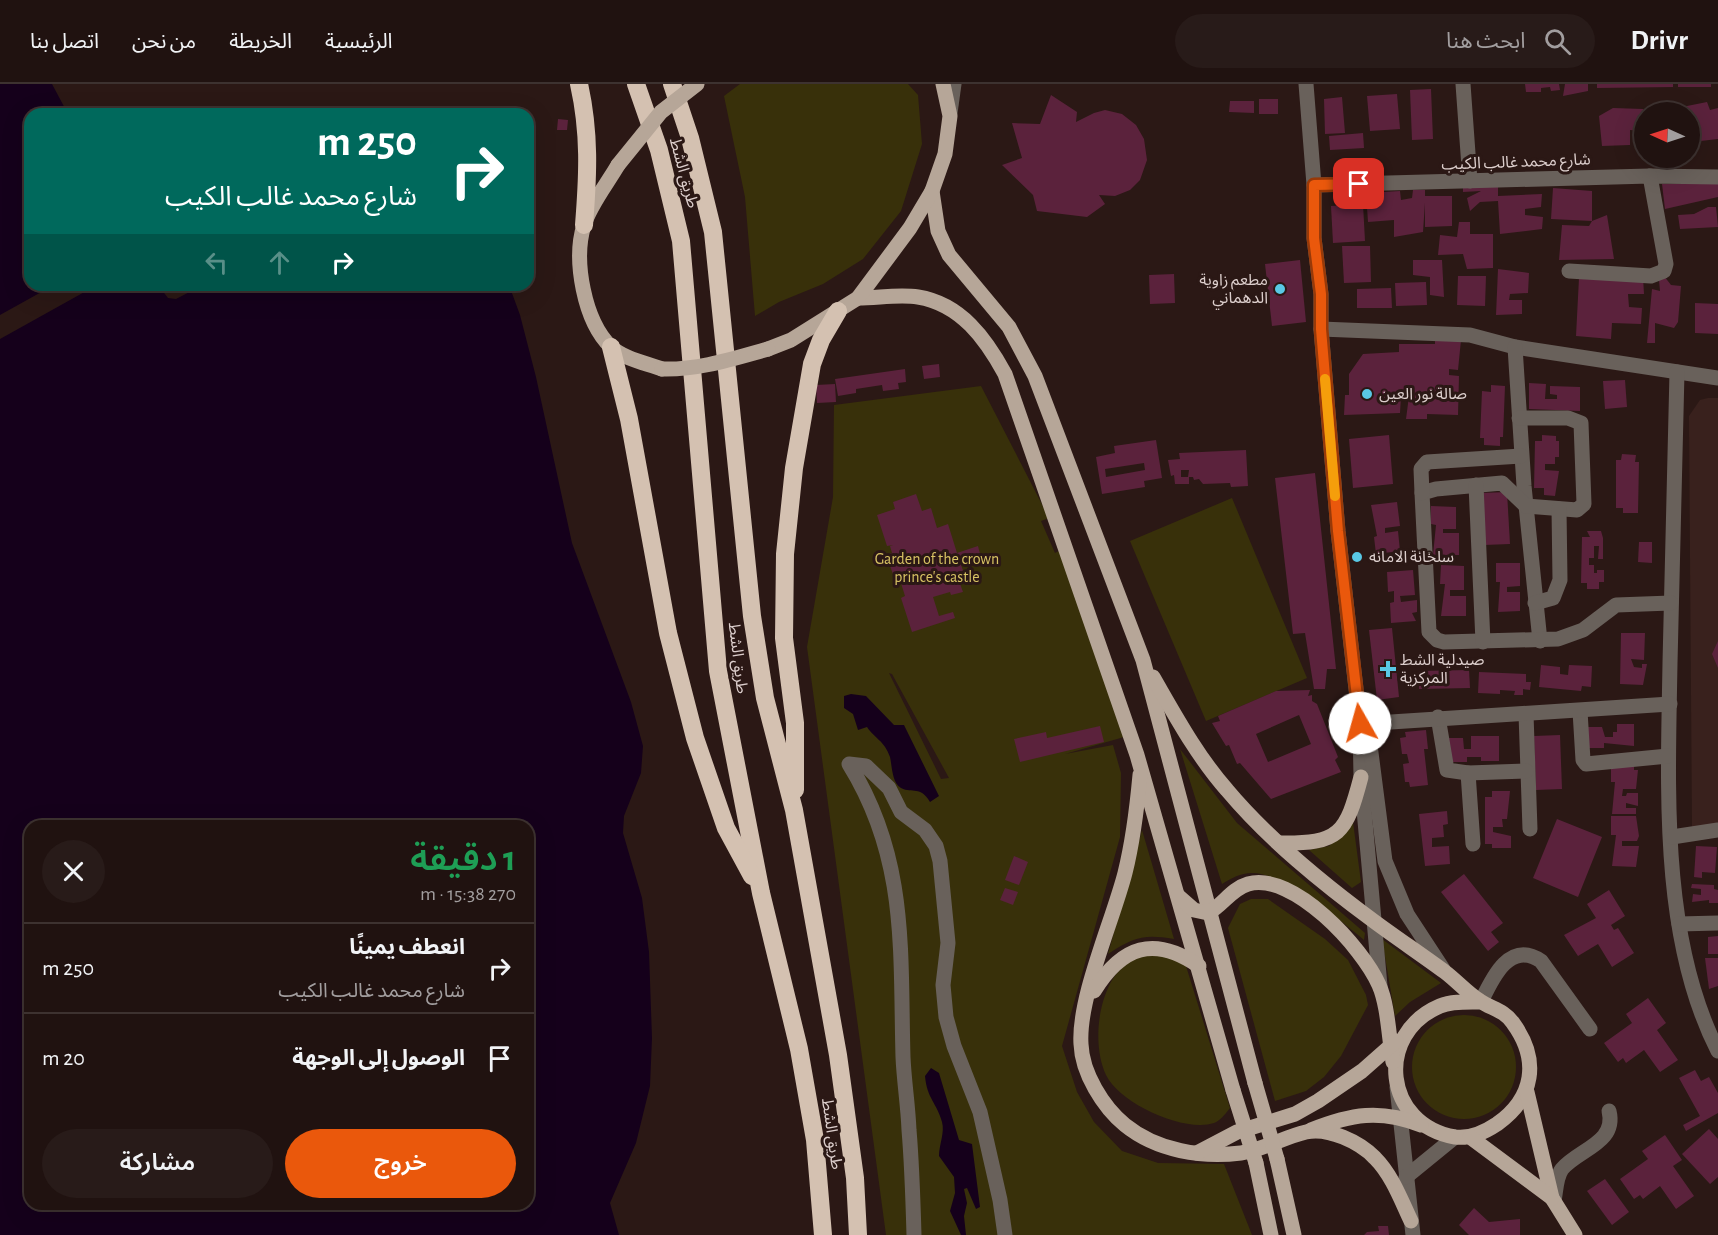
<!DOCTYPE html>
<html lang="ar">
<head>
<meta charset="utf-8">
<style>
  :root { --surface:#201210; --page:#281b19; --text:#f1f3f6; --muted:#a29e9f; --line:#3d3230; --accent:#ea580c }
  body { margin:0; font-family:"Alegreya Sans","Noto Sans Arabic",sans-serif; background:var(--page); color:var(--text); direction:rtl; height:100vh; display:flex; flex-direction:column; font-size:22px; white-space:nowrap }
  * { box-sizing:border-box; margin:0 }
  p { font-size:20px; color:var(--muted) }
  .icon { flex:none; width:33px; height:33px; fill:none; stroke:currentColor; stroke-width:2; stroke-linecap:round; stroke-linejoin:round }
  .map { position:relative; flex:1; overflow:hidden; direction:ltr }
  .details { position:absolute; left:24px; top:736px; width:510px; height:390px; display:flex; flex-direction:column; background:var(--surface); border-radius:18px; box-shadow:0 6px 24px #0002,0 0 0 2px var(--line); direction:rtl }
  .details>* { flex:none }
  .banner { position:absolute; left:24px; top:24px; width:510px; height:183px; border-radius:18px; box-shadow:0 6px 24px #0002,0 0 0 2px var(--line); direction:rtl; background:#00695c; color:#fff; overflow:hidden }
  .needle { width:39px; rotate:273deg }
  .controls { position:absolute; left:1634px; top:18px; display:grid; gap:12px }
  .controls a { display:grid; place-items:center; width:66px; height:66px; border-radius:50%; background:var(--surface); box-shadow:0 6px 24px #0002,0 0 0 2px var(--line); font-size:30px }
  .pin { position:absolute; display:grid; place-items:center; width:51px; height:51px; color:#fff; margin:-26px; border-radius:12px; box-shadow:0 3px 9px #0006 }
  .me { position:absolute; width:66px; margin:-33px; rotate:353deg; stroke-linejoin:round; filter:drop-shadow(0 0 4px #0008) }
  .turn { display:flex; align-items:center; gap:21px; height:126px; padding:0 18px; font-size:27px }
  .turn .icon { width:78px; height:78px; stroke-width:2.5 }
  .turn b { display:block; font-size:42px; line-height:51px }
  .lanes { display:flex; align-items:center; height:57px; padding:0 18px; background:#0003; justify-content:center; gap:30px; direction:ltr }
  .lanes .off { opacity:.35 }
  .round { display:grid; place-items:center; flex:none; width:63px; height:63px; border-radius:32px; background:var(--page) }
  .summary { display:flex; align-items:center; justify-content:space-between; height:102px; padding:0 18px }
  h1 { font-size:36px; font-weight:600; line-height:45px; color:#1e9e55 }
  .cta { display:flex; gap:12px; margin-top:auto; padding:12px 18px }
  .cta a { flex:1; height:69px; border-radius:36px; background:var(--accent); color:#fff; font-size:24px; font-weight:600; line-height:69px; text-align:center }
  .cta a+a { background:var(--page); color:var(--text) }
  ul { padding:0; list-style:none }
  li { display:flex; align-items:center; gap:18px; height:90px; padding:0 18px; border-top:2px solid var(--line) }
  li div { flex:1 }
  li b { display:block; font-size:22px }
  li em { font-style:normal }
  header { display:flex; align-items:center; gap:36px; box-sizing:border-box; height:84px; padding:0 30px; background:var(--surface); border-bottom:2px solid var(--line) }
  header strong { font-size:28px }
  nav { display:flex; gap:33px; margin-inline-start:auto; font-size:21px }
  .search { width:420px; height:54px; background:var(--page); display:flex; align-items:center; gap:15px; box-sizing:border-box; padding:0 21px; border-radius:33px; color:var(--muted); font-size:22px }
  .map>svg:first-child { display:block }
</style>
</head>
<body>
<header>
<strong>Drivr</strong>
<div class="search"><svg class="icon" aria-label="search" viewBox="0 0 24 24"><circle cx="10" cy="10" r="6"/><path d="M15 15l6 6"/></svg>ابحث هنا</div>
<nav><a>الرئيسية</a><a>الخريطة</a><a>من نحن</a><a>اتصل بنا</a></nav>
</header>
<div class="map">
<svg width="1718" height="1151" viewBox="0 0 1718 1151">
  <rect width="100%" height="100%" fill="#2b1815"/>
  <polygon fill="#39211d" points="1708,314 1718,314 1718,740 1692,744 1689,332 1700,316"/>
  <g fill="#38300a" fill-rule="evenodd">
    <polygon points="740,0 908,0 918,11 922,60 901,127 863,175 823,200 779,218 755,232 745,113 724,12"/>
    <path d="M981,302L1049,434L1041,437L1055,469L1063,465L1124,653L1065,670L1113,661L1121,689L1120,753L1062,962L1077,1008L1094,1038L1122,1067L1158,1079L1224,1080L1252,1151H886L807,563L833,413L834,321ZM889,589L892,590L949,694L941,695Z"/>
    <polygon points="1232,414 1307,594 1206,637 1130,457"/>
    <path d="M1180,665L1237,739L1365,849L1364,856C1342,837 1281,788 1252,789C1240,789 1232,794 1222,800Z"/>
    <polygon points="1353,738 1361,798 1352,804 1309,766 1329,762"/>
    <path d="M1142,746L1174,855C1144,850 1134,853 1108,870Z"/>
    <polygon points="1251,815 1268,815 1325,855 1348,876 1366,911 1368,921 1341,972 1324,993 1306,1007 1275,1017 1228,844 1240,820"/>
    <polygon points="1382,855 1441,899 1410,918 1395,932"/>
    <path d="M1142,870L1170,873L1186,882L1230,1024C1226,1029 1220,1037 1214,1039C1184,1049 1119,1019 1106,991C1093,963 1097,919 1114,893C1121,883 1131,877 1142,870Z"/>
    <circle cx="1464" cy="983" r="52"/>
  </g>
  <g fill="#15001b" fill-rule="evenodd">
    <path d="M0,0H52L68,30H30V201H158L168,214L176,215L203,201H509L520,231L536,293L572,459L631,618L643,662L641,689L624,732L623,749L642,814L649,868L652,954L650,1002L636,1059L610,1119L619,1151H0ZM30,742H528V1120H30Z"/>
    <path d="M851,610L866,612L894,641H904L939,712L930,718C920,701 913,710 901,704C892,699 892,682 890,673C884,656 875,655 867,643L858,646L853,630L844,624V612Z"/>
    <path d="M931,984L939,989L959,1056L972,1060L980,1123L976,1125L967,1104L964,1105L967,1119L964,1132L966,1151H961L950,1127L955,1109L954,1093L939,1072C939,1061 945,1048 942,1038C937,1019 927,1015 925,992Z"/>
  </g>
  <polygon fill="#2b1815" points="54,201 97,201 0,255 0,231"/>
  <g fill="#5b223c" fill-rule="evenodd">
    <polygon points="1525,0 1559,0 1560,6 1551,7 1550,3 1541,4 1541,8 1526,8"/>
    <polygon points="1565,0 1588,0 1588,7 1563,12"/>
    <polygon points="1597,0 1673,0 1673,3 1597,4"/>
    <rect x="1678" y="0" width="33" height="3"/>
    <polygon points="1431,5 1433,55 1412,56 1410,6"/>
    <polygon points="1397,10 1400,45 1370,47 1367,12"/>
    <polygon points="1051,11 1077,28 1076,38 1094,29 1105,26 1122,30 1136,41 1144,55 1147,76 1140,96 1130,106 1115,112 1099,111 1105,120 1087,133 1037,127 1033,111 1002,81 1022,74 1012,39 1040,40"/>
    <polygon points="1342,13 1345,49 1325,50 1324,15"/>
    <rect x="1259" y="15" width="19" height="15"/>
    <polygon points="1230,17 1254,17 1254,29 1229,28"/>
    <polygon points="1707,18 1710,26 1718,24 1718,55 1692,58 1689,28 1683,28 1682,23"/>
    <polygon points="1613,24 1643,25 1643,47 1630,46 1630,61 1602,62 1599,32"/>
    <polygon points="558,35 568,36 567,46 557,46"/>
    <polygon points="1363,49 1364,64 1330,66 1329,52"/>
    <polygon points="1498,100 1498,112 1542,110 1541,123 1525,125 1525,131 1543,133 1542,145 1500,150 1498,117 1480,118 1470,127 1467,114 1481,107 1463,108 1463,101"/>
    <polygon points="1662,100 1718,100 1718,113 1665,125"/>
    <polygon points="1553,104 1592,107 1592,137 1607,131 1614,175 1559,176 1562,141 1589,142 1592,137 1551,135"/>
    <polygon points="1413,106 1425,106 1425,112 1452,112 1452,142 1425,143 1425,119 1423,148 1394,153 1394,136 1368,138 1366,109 1400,107 1401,116 1412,114"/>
    <polygon points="1363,120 1365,157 1333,159 1331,122"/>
    <polygon points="1708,123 1716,123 1718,143 1680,145 1678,131 1694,130"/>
    <polygon points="1459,138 1470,138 1470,150 1493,150 1493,184 1467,185 1463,170 1438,171 1440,151 1457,153"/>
    <polygon points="1342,162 1370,162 1371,198 1344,199"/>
    <polygon points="1300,176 1306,238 1272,242 1265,180"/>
    <polygon points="1413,176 1442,176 1444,213 1430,211 1430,193 1413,191"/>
    <polygon points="1498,185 1529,189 1528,209 1510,210 1509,216 1522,216 1522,230 1496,231"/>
    <polygon points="1174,190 1175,219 1150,220 1149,191"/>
    <polygon points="1458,192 1486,192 1485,222 1457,221"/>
    <polygon points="1664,192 1671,201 1681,202 1678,238 1674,244 1655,239 1655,259 1647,259 1652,205 1660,207 1659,196"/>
    <polygon points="1643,193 1644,210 1628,210 1629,223 1642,224 1641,240 1612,239 1611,255 1576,252 1579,194"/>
    <polygon points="1426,198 1427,221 1396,222 1395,199"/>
    <polygon points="1391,204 1392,224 1357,224 1357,205"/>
    <polygon points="1695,219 1718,220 1718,250 1695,249"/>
    <polygon points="1435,254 1461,256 1458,286 1449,285 1449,291 1459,292 1458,331 1427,330 1427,335 1406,335 1409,312 1401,312 1400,329 1344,331 1345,311 1349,311 1349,290 1363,270 1399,268 1399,260 1435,260"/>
    <polygon points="939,280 940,293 924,295 922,282"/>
    <polygon points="905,285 906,298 898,299 899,305 883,307 882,301 856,305 856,309 838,312 835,295"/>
    <polygon points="1625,296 1627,323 1605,325 1603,297"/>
    <polygon points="1529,299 1546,300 1545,315 1557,315 1557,311 1550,310 1550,302 1580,303 1580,327 1529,325"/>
    <polygon points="835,300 836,318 817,319 816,301"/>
    <polygon points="1491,301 1505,302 1503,353 1500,353 1500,362 1484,361 1484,354 1480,354 1482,307 1491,308"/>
    <polygon points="1389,351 1393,400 1353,404 1349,355"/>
    <polygon points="1542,351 1556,352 1556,357 1559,357 1559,373 1555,373 1555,380 1545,380 1545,386 1559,387 1555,412 1544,411 1544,404 1534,404 1535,357 1542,357"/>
    <path d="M1156,356L1162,394L1144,397L1145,403L1102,410L1096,373L1115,369L1114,362ZM1144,379L1145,386L1106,393L1105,385Z"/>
    <polygon points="1246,366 1248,402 1231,403 1230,399 1203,400 1199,395 1194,396 1193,393 1188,393 1189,386 1181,386 1181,393 1189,393 1189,400 1175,400 1174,391 1171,392 1168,376 1180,375 1179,369"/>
    <polygon points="1622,370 1636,371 1635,378 1639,378 1638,429 1623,429 1623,424 1616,424 1616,376 1621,376"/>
    <polygon points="1315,389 1336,585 1327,585 1325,605 1314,605 1305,549 1293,550 1275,394"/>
    <polygon points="1507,408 1510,460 1484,461 1481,409"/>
    <polygon points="916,410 922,427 931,424 937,444 948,440 957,469 978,462 981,474 961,481 964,489 957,491 963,508 951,511 950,508 933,513 939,532 953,528 955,534 912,548 901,514 905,512 900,496 903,495 901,491 894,493 886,471 892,469 890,462 893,461 887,462 877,431 895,425 893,418"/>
    <polygon points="1397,418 1400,442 1385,444 1385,449 1398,447 1400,467 1376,470 1374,453 1377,452 1371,421"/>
    <polygon points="1431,422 1456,423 1456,445 1443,445 1443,449 1459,449 1459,471 1433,471 1436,441 1431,440"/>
    <polygon points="1587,447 1601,447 1603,454 1603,475 1598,475 1599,462 1594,462 1594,474 1589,474 1589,481 1594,481 1594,489 1597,489 1597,486 1604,486 1604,498 1599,498 1599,505 1587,505 1587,499 1581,499 1582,453 1590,453"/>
    <polygon points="1639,458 1652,458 1652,479 1638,478"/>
    <polygon points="1496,479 1520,479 1520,502 1507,503 1507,508 1520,508 1520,527 1498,528 1500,498 1496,498"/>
    <polygon points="1441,481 1464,482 1464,506 1450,506 1450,512 1466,512 1466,532 1441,532 1445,500 1440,500"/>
    <polygon points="1413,486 1415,511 1400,512 1401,518 1417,516 1417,528 1412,529 1416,537 1391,539 1390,519 1394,518 1394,507 1388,508 1387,488"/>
    <polygon points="1392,544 1399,613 1377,616 1369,546"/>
    <polygon points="1621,549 1645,549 1644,576 1631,575 1634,583 1642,584 1642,580 1647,580 1643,601 1620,600"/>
    <polygon points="1718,557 1718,584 1712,570"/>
    <polygon points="1541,581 1560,583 1560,590 1568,591 1569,581 1592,582 1591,603 1582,602 1581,607 1539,603"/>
    <polygon points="1469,586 1470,604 1419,605 1419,587"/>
    <polygon points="1479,588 1526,590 1526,598 1531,598 1530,606 1523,605 1523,611 1514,611 1515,607 1500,606 1500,610 1478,609"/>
    <path d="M1310,606L1308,612L1312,611V617L1317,620L1338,673L1335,676L1341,688L1271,715L1240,679L1237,680L1229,661L1226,662L1212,639L1220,637L1218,632L1276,607ZM1299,631L1311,660L1268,678L1256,650Z"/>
    <polygon points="1617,640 1634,640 1634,662 1604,659 1604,664 1585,664 1585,643 1602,643 1605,653 1613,653 1613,648 1617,648"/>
    <polygon points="1100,642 1104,658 1020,678 1014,655 1046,648 1047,654"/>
    <polygon points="1426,646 1428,665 1424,665 1428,701 1410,703 1409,698 1405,698 1403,680 1409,679 1407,670 1402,670 1400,654 1406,653 1405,648"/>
    <polygon points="1560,651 1562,705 1536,706 1534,652"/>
    <polygon points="1471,652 1499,652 1499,677 1481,677 1481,673 1467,673 1467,678 1449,678 1449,654 1463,654 1464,665 1471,665"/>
    <polygon points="1611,681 1634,681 1634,686 1638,686 1636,705 1623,705 1622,712 1626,712 1627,709 1638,709 1638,722 1626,719 1626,724 1636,724 1636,730 1612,730 1615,698 1611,698"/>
    <polygon points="1492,707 1510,707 1507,735 1502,735 1503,743 1493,743 1493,748 1511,752 1511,764 1492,764 1492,760 1485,760 1485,713 1492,713"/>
    <polygon points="1447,727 1448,740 1443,741 1444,753 1432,754 1432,763 1449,762 1450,780 1425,782 1419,730"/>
    <polygon points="1611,732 1636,732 1639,752 1637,757 1622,757 1622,762 1639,762 1636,783 1612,782 1616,751 1611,751"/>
    <polygon points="1557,735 1602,753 1578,813 1533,794"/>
    <polygon points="1696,762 1717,763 1715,789 1702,788 1702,794 1694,793"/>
    <polygon points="1014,772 1028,778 1019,801 1005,796"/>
    <polygon points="1464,790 1503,839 1491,848 1499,858 1488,867 1441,808"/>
    <polygon points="1692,800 1714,801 1714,805 1718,806 1718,819 1709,819 1709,816 1692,818 1693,810 1701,811 1701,805 1691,804"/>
    <polygon points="1005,804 1018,808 1013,821 1000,816"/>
    <polygon points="1609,806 1625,832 1611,841 1614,846 1618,844 1634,869 1612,883 1598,860 1578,872 1564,851 1596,834 1587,820"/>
    <polygon points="1718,852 1718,870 1708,870 1708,853"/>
    <polygon points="1705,874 1718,874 1718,902 1709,905"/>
    <polygon points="1648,914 1666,939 1657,946 1678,976 1660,988 1644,966 1626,979 1623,974 1618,978 1604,959 1632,939 1626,930"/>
    <polygon points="1695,986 1701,997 1709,993 1718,1009 1718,1029 1686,1047 1683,1041 1700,1032 1679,994"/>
    <polygon points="1709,1045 1718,1055 1718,1093 1710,1100 1682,1070"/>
    <polygon points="1665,1051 1682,1076 1673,1082 1694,1112 1676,1125 1660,1102 1643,1115 1640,1111 1634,1115 1620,1095 1648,1075 1642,1067"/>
    <polygon points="1605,1095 1629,1128 1612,1141 1587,1107"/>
    <polygon points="1474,1124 1489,1138 1520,1135 1520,1151 1469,1151 1459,1141"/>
    <polygon points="1378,1142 1388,1142 1389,1151 1364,1151 1367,1148 1379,1147"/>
  </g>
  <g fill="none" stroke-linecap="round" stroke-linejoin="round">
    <g stroke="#69615b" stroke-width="15">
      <polyline points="1306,0 1314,101 1314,154 1321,210 1321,245 1338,447 1360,640 1361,693 1380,902"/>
      <polyline points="1463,0 1470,97"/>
      <polyline points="950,29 954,0"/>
      <polyline points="1314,101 1650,92 1718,93"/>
      <polyline points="1569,187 1651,192 1664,187 1666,180 1650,92"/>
      <polyline points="1321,245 1470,251 1515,263 1718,294"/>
      <polyline points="1515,263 1524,402 1540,557"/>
      <path d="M1677,288C1674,385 1672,482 1670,579C1668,703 1660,854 1718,967"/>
      <polyline points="1519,334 1568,334 1581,339 1584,420 1577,426 1526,422 1502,399 1436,405 1422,409 1429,548 1437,556 1444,558 1558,555 1583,546 1616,521 1671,519"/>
      <polyline points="1476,401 1483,558"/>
      <polyline points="1422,409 1421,385 1427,378 1521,372"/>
      <polyline points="1535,519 1553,514 1560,496 1559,425"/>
      <polyline points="1580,627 1583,676 1586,680 1668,672"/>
      <polyline points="1526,630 1530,745"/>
      <polyline points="1438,633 1447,686 1468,689"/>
      <polyline points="1360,640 1670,620"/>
      <polyline points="1367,653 1370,661 1385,777 1407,830 1443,885"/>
      <polyline points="1672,753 1718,746"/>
      <polyline points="1473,760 1468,689 1526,687"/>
      <polyline points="1679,840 1718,839"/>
      <path d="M1481,918C1492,895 1509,856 1541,877L1590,945"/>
      <polyline points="1397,1003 1413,1151"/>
      <polyline points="1406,1093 1455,1053"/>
      <path d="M1554,1117C1556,1107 1556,1093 1562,1085C1579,1065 1617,1059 1609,1027"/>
      <path d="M914,1151C913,1116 912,1081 909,1046C908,1021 904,997 903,973C900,867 908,775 849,680L866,682L889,704L901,728L925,746L936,762L940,777L948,859L943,901L946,933L954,962L980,1028L1000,1116L1005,1151"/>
    </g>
    <g stroke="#b6a698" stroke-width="15">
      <path d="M618,81C607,100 590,121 584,141C573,176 584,237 611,263C624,275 646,279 662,285"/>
      <polyline points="932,107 938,147 949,171 1009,243 1035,292 1143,576 1255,999"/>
      <path d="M858,214C878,214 899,210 918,213C961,220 986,255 1005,290L1137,671L1233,1006"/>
      <polyline points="768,265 791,256 858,214 910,144 932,107 945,70 950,32 943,0"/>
      <path d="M1153,593C1175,631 1197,672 1227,706C1269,756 1322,799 1375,838C1398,855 1422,871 1445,888C1457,897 1467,909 1480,917C1492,925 1504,926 1513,939C1540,976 1534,1014 1497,1040C1485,1048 1470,1055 1455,1053C1384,1041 1374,950 1440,922C1452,917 1468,918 1481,918"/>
      <path d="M1140,691C1137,724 1133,757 1125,789C1113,836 1078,914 1081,960C1082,989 1103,1023 1125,1041C1157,1067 1202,1074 1241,1069C1263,1066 1284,1053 1306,1048C1328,1043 1360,1058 1375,1074C1392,1091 1401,1116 1411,1137"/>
      <path d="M1279,759C1340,760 1346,750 1361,693"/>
      <path d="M1178,812L1194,826L1208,829C1223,821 1231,805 1248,800C1293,787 1363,864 1379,901C1388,921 1389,955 1393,978"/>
      <path d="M1094,907C1122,862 1154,851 1199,882"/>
      <polyline points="1527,1008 1552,1114 1575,1151"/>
      <path d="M1311,1046C1351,1030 1380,1025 1421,1041"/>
      <polyline points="1470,1053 1552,1114"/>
      <polyline points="1197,1069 1237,1048 1295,1030 1318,1017 1362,987 1396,957"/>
      <polyline points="1277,1075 1294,1151"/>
      <polyline points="1256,1079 1271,1151"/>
    </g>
    <g stroke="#d4c1b1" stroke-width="18">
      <path d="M579,0C590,49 588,91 584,141"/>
      <polyline points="636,0 659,66 681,157 718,587 761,809 799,965 815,1056 823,1151"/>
      <polyline points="672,0 690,54 713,148 752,532 765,614 794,726 838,971 855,1094 858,1151"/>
      <polyline points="611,263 629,335 668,549 695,654 726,744 752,792"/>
      <polyline points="795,706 795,639 784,554 785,470 794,384 812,280 821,256 838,227"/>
    </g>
    <g stroke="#b6a698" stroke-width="15">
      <polyline points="618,81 661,28 697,0"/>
      <path d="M662,285C699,286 732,275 768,265"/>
      <polyline points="1255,999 1277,1075"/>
      <polyline points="1233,1006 1256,1079"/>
    </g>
  </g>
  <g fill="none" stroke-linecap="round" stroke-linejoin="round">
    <g stroke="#983908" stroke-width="15">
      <polyline id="route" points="1359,100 1314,101 1314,154 1321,210 1321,245 1338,447 1360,639"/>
    </g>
    <use href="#route" stroke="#ea580c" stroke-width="10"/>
    <polyline stroke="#f59e0b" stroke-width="10" points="1325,295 1335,412"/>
  </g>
  <g fill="#59c8e5" stroke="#2b1815" stroke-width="2">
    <circle cx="1280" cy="205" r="6"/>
    <circle cx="1367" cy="310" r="6"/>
    <circle cx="1357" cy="473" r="6"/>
    <path d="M1385 576h6v6h6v6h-6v6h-6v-6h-6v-6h6z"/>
  </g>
  <g text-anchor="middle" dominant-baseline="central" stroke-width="6" stroke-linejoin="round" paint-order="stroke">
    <g font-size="16" fill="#dccecc" stroke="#2b1815">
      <text transform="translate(1516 78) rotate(-2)">شارع محمد غالب الكيب</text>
      <text transform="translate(684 89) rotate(75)">طريق الشط</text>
      <text transform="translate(738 574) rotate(83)">طريق الشط</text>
      <text transform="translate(832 1050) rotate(82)">طريق الشط</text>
    </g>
    <g font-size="16" fill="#dccecc" stroke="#2b1815" text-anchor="start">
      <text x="1268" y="196" text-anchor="end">مطعم زاوية<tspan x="1268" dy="18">الدهماني</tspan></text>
      <text x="1379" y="310">صالة نور العين</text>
      <text x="1369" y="473">سلخانة الامانه</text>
      <text x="1400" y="576">صيدلية الشط<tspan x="1400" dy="18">المركزية</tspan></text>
    </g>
    <g font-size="16" fill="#d9c464" stroke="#2b1815">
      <text x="937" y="475">Garden of the crown<tspan x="937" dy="18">prince's castle</tspan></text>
    </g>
  </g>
</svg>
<div class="controls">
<a><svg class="needle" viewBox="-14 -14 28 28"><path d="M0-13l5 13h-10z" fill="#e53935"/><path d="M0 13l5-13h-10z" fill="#a29e9f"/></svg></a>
</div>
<div class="pin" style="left:1359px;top:100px;background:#d93025"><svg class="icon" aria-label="arrive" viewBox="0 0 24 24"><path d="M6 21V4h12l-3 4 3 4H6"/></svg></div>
<svg class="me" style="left:1360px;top:639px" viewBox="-20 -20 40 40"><circle r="19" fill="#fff"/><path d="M0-13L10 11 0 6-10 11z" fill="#ea580c"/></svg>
<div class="banner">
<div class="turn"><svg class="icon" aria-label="right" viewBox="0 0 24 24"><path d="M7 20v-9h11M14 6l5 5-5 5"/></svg><div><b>250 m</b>شارع محمد غالب الكيب</div></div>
<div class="lanes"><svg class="icon off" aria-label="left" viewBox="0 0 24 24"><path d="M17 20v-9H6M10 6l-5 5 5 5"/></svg><svg class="icon off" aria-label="ahead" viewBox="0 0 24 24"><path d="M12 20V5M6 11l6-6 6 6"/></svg><svg class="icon" aria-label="right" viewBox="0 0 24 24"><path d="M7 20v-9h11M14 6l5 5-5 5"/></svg></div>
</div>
<section class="details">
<div class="summary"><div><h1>1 دقيقة</h1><p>270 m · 15:38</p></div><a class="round"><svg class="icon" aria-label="close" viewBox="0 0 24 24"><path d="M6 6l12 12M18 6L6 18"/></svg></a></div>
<ul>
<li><svg class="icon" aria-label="right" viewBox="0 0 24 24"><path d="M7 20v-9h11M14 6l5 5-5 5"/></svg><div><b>انعطف يمينًا</b><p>شارع محمد غالب الكيب</p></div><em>250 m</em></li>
<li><svg class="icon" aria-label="arrive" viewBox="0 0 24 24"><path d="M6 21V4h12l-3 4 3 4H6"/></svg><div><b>الوصول إلى الوجهة</b></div><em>20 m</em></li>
</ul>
<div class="cta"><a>خروج</a><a>مشاركة</a></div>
</section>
</div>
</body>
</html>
